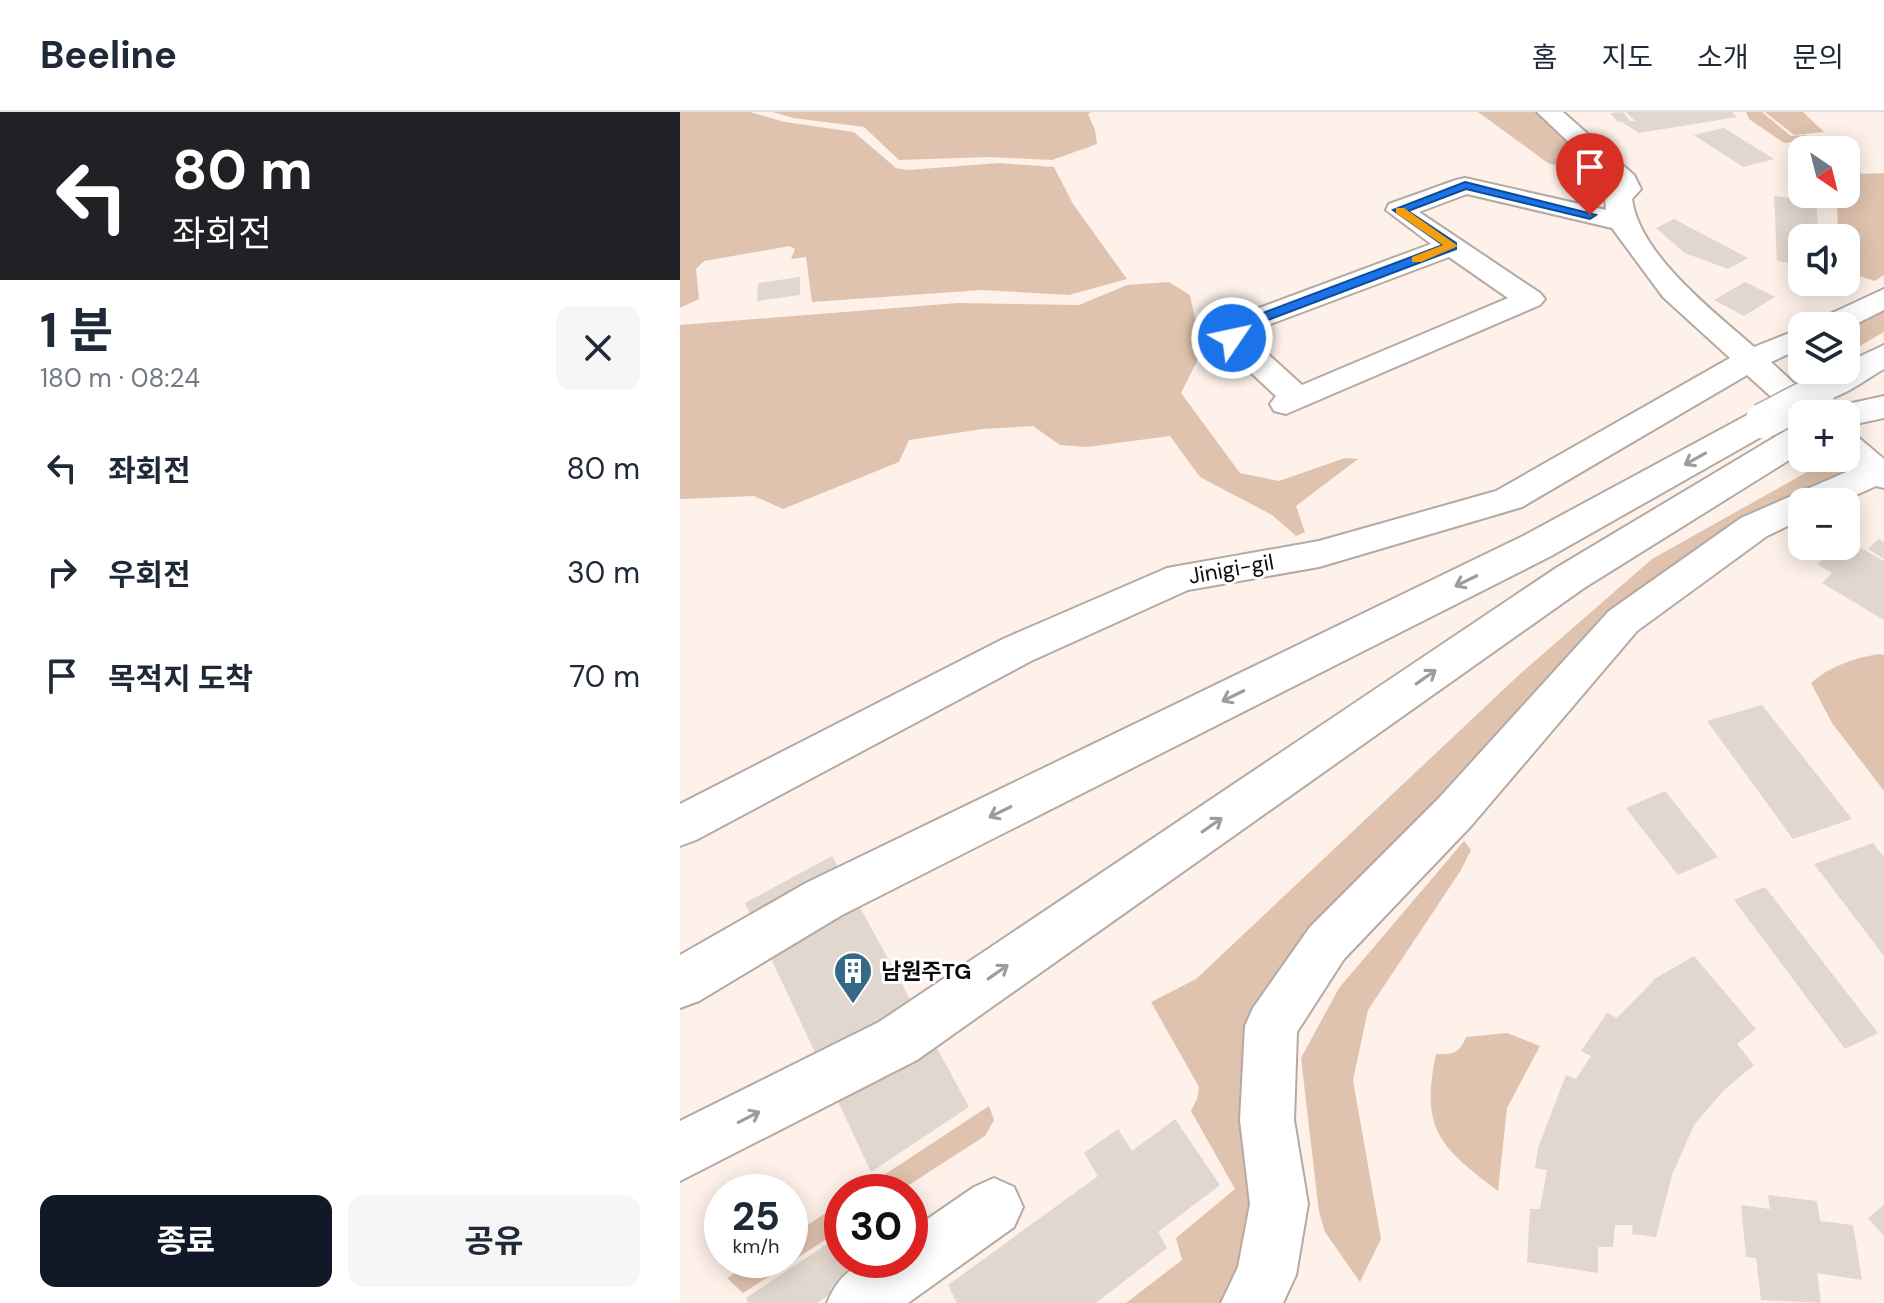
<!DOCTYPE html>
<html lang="ko">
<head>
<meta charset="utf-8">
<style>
  :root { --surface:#fff; --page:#f6f6f7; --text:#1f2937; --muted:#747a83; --line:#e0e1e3; --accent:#111827 }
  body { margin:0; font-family:"DM Sans","Noto Sans KR",sans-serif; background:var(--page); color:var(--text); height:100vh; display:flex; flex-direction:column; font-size:30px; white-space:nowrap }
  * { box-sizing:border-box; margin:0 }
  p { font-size:26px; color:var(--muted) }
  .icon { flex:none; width:44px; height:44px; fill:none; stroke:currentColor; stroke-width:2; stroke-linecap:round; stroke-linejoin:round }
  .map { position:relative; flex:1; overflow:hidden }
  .details { display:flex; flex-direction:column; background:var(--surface); width:680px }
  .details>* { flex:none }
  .banner { background:#202124; color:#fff; overflow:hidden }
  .needle { width:52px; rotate:145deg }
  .tools { position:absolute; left:1108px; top:24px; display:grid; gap:16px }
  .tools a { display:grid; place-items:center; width:72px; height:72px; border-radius:16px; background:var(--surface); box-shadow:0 4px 20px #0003; font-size:40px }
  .speed { position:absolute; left:24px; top:1062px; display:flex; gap:16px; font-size:40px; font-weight:700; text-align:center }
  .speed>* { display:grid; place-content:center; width:104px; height:104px; border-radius:50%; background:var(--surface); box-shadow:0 4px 20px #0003; line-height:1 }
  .speed small { font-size:20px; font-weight:400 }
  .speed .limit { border:12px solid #d22; background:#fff; color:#111 }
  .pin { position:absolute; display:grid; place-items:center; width:68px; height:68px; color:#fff; margin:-82px -34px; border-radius:50% 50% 50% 0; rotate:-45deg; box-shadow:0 0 8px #0007 }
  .pin .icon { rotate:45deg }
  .me { position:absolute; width:88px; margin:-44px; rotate:56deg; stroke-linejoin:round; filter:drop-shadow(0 0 6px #0008) }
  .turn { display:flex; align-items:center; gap:28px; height:168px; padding:0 40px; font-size:36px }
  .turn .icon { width:104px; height:104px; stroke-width:2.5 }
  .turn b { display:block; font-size:56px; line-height:68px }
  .round { display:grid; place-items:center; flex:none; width:84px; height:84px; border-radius:16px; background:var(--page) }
  .overview { display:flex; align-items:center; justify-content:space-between; height:136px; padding:0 40px }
  h1 { font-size:48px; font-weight:700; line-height:60px }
  .action { display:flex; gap:16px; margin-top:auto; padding:16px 40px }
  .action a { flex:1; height:92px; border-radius:16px; background:var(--accent); color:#fff; font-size:32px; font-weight:700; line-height:92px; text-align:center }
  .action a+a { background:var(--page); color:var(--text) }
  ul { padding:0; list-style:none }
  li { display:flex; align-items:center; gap:24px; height:104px; padding:0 40px }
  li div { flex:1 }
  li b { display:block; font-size:30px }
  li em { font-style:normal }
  header { display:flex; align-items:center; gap:48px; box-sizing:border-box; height:112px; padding:0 40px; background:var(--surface); border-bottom:2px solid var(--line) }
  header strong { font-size:38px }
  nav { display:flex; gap:44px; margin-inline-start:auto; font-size:28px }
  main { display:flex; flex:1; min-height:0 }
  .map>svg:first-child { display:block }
</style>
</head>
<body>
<header>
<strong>Beeline</strong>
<nav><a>홈</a><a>지도</a><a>소개</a><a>문의</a></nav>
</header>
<main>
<section class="details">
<div class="banner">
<div class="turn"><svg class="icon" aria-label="left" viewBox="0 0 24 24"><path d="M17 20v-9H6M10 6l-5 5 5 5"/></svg><div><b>80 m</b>좌회전</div></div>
</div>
<div class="overview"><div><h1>1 분</h1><p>180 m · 08:24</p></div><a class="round"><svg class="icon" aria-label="close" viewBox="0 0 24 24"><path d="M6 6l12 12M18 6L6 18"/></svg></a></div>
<ul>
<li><svg class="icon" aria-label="left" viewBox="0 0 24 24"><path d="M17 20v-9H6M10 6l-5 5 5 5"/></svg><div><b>좌회전</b></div><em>80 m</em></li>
<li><svg class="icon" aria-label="right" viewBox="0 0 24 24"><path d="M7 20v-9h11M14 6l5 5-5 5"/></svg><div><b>우회전</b></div><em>30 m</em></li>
<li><svg class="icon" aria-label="arrive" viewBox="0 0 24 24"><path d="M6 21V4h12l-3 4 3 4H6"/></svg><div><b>목적지 도착</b></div><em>70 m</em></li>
</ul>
<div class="action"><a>종료</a><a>공유</a></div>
</section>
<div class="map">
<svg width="1204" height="1191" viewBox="0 0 1204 1191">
  <rect width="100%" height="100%" fill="#fdf1e9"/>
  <g fill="#e0c3ae">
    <polygon points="0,0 70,0 105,10 174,20 216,56 228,58 319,51 374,55 393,92 447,167 389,183 302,178 132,190 126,145 111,147 115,137 110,134 24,149 16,157 19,187 0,196"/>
    <polygon points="93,0 411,0 408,2 415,18 417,32 372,48 308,45 219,48 184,15 113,6"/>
    <polygon points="798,0 858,0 921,57 919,68 868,51"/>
    <polygon points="1066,0 1082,0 1111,24 1126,23 1132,28 1104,31 1069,7"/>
    <polygon points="1085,0 1123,0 1144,20 1114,23"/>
    <polygon points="1166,45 1182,62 1204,61 1204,163 1195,169 1170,161 1166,153 1166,126 1158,126 1157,82 1166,82"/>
    <polygon points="489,170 510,183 522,239 501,281 560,361 599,369 665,346 678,347 616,394 625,420 616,424 592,403 520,365 490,324 407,335 380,333 353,314 303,317 229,328 219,350 103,397 74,384 0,387 0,213 278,191 399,193 447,173"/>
    <polygon points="1204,196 1204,220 1166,242 1166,215"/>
    <polygon points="1152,346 1164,354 1165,361 1043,424 634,828 588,1078 555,1191 446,1191 502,1148 496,1126 555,1077 511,999 517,987 519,975 471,890 516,867 841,561 972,447"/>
    <path d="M1199,542L1204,543V679L1152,611L1131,571C1150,554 1174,546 1199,542Z"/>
    <polygon points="784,729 791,738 781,758 688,898 673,968 701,1127 680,1170 645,1120 639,1100 621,946 659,876"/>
    <path d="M827,921L860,934L827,996L818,1079C760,1035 740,1018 756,942C772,943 780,941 786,925Z"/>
    <polygon points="309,994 314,1008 305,1024 218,1080 178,1080"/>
    <polygon points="162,1090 162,1117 63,1181 47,1166 74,1148 110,1148 110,1125"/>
  </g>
  <g fill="#e2d7cf">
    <polygon points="943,0 950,9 955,9 946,0 1052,0 1057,5 959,21 942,10 938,10 930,1"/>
    <polygon points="1044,16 1094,47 1063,55 1014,23"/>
    <polygon points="1094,84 1136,89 1139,126 1122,126 1122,153 1097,149"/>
    <polygon points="994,107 1068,146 1048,157 1005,141 976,116"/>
    <polygon points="120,165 120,183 77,189 78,171"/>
    <polygon points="1065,170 1095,185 1064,204 1034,188"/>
    <polygon points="1199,427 1204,430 1204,447 1188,437"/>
    <polygon points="1160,434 1167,434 1178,441 1181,436 1204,449 1204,508 1142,471 1152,461 1137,452"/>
    <polygon points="1082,593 1172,707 1113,727 1027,609"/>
    <polygon points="985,679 1038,745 998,763 946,696"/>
    <polygon points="1193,731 1204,745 1204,844 1134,752"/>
    <polygon points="152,744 289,995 191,1060 65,791"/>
    <polygon points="1085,775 1184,903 1198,921 1165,937 1054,788"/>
    <polygon points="1014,844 1076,917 1057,932 1074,953 1044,978 1014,1013 992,1063 976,1125 952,1122 953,1113 935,1113 933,1135 918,1135 918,1161 847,1150 850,1097 860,1097 867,1058 855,1056 858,1036 886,963 896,967 911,944 901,939 927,901 937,906 976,866"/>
    <polygon points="495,1007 540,1073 478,1120 487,1136 416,1191 277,1191 268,1173 418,1064 404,1041 438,1017 452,1039"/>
    <polygon points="1088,1083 1137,1089 1140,1109 1173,1113 1182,1168 1137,1161 1141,1191 1081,1188 1076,1146 1066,1145 1061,1093 1090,1097"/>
    <polygon points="1204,1093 1204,1124 1188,1106"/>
    <polygon points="162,1122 162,1148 201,1148 137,1191 68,1191 66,1186"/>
  </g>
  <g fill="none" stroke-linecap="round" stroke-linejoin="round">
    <g stroke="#b5aaa3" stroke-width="4">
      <g id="minor">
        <path d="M857,0H883L954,63L961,77L952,87C959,142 1033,199 1074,235L1122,216V236L1091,250L1147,302H1122V310L1118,309L1067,263L842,395L639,455L508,478L351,549L16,728L0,734V692L323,527L487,456L639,429L816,379L1050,246L983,185L932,116L787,82L739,100L860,181L865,187L860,193L606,302L594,299L590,292L596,284L541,233L537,226L544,209L751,132L706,98L709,92L776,68L785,66L926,98L925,85L934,75L933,72ZM769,145L828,186L622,273L568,224L569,220Z"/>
        <polygon points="1204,177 1204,198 1166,217 1166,214 1133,214 1137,208"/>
        <polygon points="1166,322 1178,325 1204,347 1204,376 1196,374 1161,390 1122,390 1122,407 1087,424 957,519 791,714 664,847 617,920 614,1008 628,1092 616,1163 603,1191 541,1191 558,1155 570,1092 560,1008 565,914 573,896 630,815 759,686 929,499 1061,406 1173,357 1160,346 1166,346"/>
        <path d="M314,1066L334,1075L343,1095L334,1115L228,1191H147C164,1149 189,1148 230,1148V1119L294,1075Z"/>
      </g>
    </g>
    <g stroke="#b5aaa3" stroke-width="4">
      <g id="highway">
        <path d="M1204,233V257C1181,270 1152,295 1125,288L1120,281C1130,267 1149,258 1166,258V251Z"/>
        <polygon points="1204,284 1204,306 1166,314 1166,302 1149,302 1154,295"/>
        <polygon points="1083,298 1095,301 1100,309 1095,317 871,444 162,803 19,889 0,896 0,843 126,771 843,424 1071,301"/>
        <polygon points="1122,313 1122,340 904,476 237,948 0,1069 0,1009 199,910 876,456 1110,316"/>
      </g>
    </g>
    <use href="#minor" fill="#fff" fill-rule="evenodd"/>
    <use href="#highway" fill="#fff" fill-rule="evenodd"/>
    <g stroke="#b5aaa3" stroke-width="38" stroke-linecap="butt">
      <polyline id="highway-bridge" points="1083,309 1137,281"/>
    </g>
    <use href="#highway-bridge" stroke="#fff" stroke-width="35"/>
  </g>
  <defs><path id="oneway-shaft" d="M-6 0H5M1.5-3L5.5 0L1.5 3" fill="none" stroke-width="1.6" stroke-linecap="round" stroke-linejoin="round" transform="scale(2)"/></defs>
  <g stroke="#9f9d9c">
    <use href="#oneway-shaft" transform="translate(1015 347) rotate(151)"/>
    <use href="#oneway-shaft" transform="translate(786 469) rotate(154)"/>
    <use href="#oneway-shaft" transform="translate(746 565) rotate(-35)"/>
    <use href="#oneway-shaft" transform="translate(553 584) rotate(154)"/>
    <use href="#oneway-shaft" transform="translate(320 700) rotate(154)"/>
    <use href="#oneway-shaft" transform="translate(532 713) rotate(-35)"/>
    <use href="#oneway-shaft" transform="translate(318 860) rotate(-35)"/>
    <use href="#oneway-shaft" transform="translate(69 1005) rotate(-27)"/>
  </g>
  <polygon fill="#1a73e8" stroke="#114b97" stroke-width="2" points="785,70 916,103 910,107 786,77 728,99 776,131 776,137 561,218 557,229 545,226 551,213 763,133 713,98"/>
  <polygon fill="#f59e0b" points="716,96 724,96 778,134 741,150 732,150 732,145 763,133 716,101"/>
  <defs>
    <g id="building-pin" transform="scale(2)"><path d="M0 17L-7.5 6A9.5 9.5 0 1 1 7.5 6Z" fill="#356a86" stroke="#fff"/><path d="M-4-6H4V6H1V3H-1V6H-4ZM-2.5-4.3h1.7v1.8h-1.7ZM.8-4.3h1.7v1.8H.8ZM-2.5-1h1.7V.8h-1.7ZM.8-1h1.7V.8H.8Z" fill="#fff"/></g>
  </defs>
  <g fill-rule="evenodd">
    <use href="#building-pin" x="173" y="859"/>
  </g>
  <g text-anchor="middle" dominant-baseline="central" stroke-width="6" stroke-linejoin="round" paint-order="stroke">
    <g font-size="22" fill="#0e0a08" stroke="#fff">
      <text transform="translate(551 457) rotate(-10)">Jinigi-gil</text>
    </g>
    <g font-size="22" font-weight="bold" fill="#0e0a08" stroke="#fff" text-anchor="start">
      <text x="201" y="859">남원주TG</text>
    </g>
  </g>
</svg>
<div class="tools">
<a><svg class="needle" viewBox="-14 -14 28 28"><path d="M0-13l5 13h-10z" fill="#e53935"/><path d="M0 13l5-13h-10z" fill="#747a83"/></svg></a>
<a><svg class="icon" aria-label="sound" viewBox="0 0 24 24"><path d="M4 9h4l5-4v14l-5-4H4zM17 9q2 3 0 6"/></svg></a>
<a><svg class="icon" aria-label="layers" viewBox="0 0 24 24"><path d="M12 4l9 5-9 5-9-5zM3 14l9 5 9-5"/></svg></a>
<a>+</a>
<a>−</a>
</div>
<div class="speed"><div>25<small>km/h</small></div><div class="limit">30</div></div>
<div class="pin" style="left:910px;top:103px;background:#d93025"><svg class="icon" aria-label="arrive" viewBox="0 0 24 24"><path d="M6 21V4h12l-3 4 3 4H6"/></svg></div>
<svg class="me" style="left:552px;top:226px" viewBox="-20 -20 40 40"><circle r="17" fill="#1a73e8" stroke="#fff" stroke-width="3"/><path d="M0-11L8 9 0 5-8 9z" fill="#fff"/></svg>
</div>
</main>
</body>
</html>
